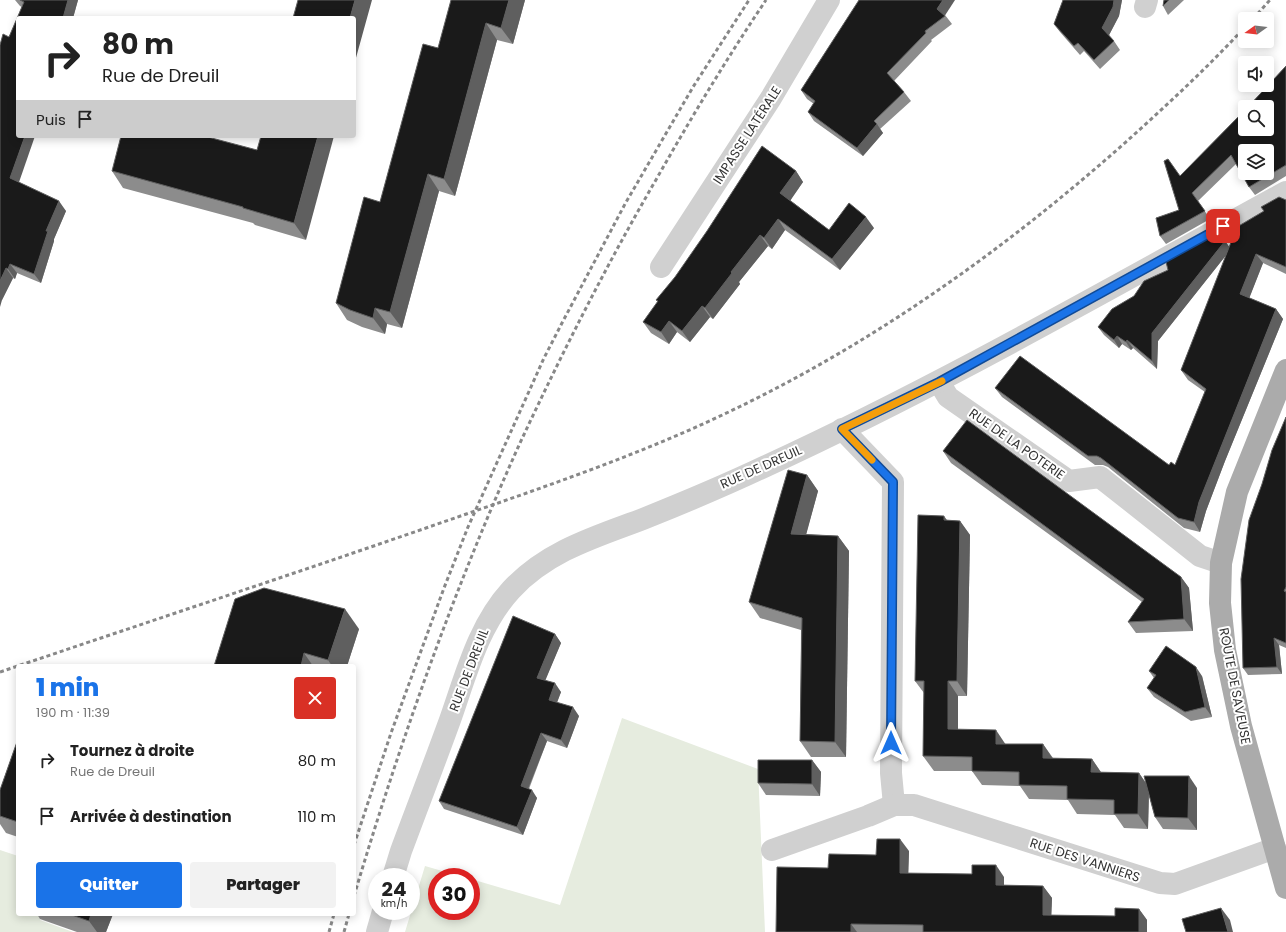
<!DOCTYPE html>
<html lang="fr">
<head>
<meta charset="utf-8">
<style>
  :root { --surface:#fff; --page:#f2f2f2; --text:#222; --muted:#767676; --accent:#1a73e8 }
  body { margin:0; font-family:Poppins,sans-serif; background:var(--page); color:var(--text); height:100vh; display:flex; flex-direction:column; font-size:15px; white-space:nowrap }
  * { box-sizing:border-box; margin:0 }
  p { font-size:13px; color:var(--muted) }
  .icon { flex:none; width:22px; height:22px; fill:none; stroke:currentColor; stroke-width:2; stroke-linecap:round; stroke-linejoin:round }
  .map { position:relative; flex:1; overflow:hidden }
  .details { position:absolute; left:16px; top:664px; width:340px; height:252px; display:flex; flex-direction:column; background:var(--surface); border-radius:4px; box-shadow:0 2px 10px #0003 }
  .details>* { flex:none }
  .guide { position:absolute; left:16px; top:16px; width:340px; height:122px; border-radius:4px; box-shadow:0 2px 10px #0003; background:#fff; color:var(--text); overflow:hidden }
  .needle { width:26px; rotate:255deg }
  .tools { position:absolute; left:1238px; top:12px; display:grid; gap:8px }
  .tools a { display:grid; place-items:center; width:36px; height:36px; border-radius:4px; background:var(--surface); box-shadow:0 2px 10px #0003; font-size:20px }
  .speed { position:absolute; left:368px; top:868px; display:flex; gap:8px; font-size:20px; font-weight:700; text-align:center }
  .speed>* { display:grid; place-content:center; width:52px; height:52px; border-radius:50%; background:var(--surface); box-shadow:0 2px 10px #0003; line-height:1 }
  .speed small { font-size:10px; font-weight:400 }
  .speed .limit { border:6px solid #d22; background:#fff; color:#111 }
  .pin { position:absolute; display:grid; place-items:center; width:34px; height:34px; color:#fff; margin:-17px; border-radius:8px; box-shadow:0 2px 6px #0006 }
  .me { position:absolute; width:44px; margin:-22px; rotate:0deg; stroke-linejoin:round; filter:drop-shadow(0 0 3px #0008) }
  .turn { display:flex; align-items:center; gap:14px; height:84px; padding:0 20px; font-size:18px }
  .turn .icon { width:52px; height:52px; stroke-width:2.5 }
  .turn b { display:block; font-size:28px; line-height:34px }
  .then { display:flex; align-items:center; height:38px; padding:0 20px; background:#0003; gap:8px; font-size:15px }
  .round { display:grid; place-items:center; flex:none; width:42px; height:42px; border-radius:4px; background:var(--page) }
  .headline { display:flex; align-items:center; justify-content:space-between; height:68px; padding:0 20px }
  h1 { font-size:24px; font-weight:800; line-height:30px; color:var(--accent) }
  .action { display:flex; gap:8px; margin-top:auto; padding:8px 20px }
  .action a { flex:1; height:46px; border-radius:4px; background:var(--accent); color:#fff; font-size:16px; font-weight:800; line-height:46px; text-align:center }
  .action a+a { background:var(--page); color:var(--text) }
  ul { padding:0; list-style:none }
  li { display:flex; align-items:center; gap:12px; height:56px; padding:0 20px }
  li div { flex:1 }
  li b { display:block; font-size:15px }
  li em { font-style:normal }
  .map>svg:first-child { display:block }
</style>
</head>
<body>
<div class="map">
<svg width="1286" height="932" viewBox="0 0 1286 932">
  <rect width="100%" height="100%" fill="#fff"/>
  <g fill="#e6ecdf">
    <polygon points="622,718 758,769 765,932 405,932 425,866 463,877 437,877 437,911 471,911 471,879 560,905"/>
    <polygon points="0,850 18,856 18,914 42,914 40,920 73,932 0,932"/>
  </g>
  <g fill="none" stroke-linecap="round" stroke-linejoin="round">
    <g stroke="#d0d0d0" stroke-width="22">
      <polyline points="1145,7 1147,0"/>
      <polyline points="661,267 771,98 829,0"/>
      <polyline points="939,382 948,397 1069,481 1100,477 1200,556 1221,563"/>
      <polyline points="842,429 893,482 891,773 894,805"/>
      <polyline points="772,850 868,816 894,805 914,805 1160,883 1175,884 1275,848"/>
      <path d="M393,877L401,851C417,808 434,764 450,720C466,675 478,626 511,590C547,551 595,537 643,519C683,503 726,485 766,466C944,384 1114,286 1286,192"/>
      <polyline points="377,932 383,911"/>
    </g>
    <polyline stroke="#ababab" stroke-width="22" points="1286,370 1237,492 1221,563 1220,603 1225,650 1241,726 1286,888"/>
    <g stroke="#888" stroke-width="3" stroke-dasharray="4 3" stroke-linecap="butt">
      <polyline points="1253,19 1270,0"/>
      <path d="M0,672C142,624 284,577 426,528C532,491 639,456 739,407C881,338 1009,246 1127,141C1168,104 1208,67 1245,27"/>
      <polyline points="354,845 391,733 444,588 468,527 544,358 562,323 625,204 693,87 749,0"/>
      <path d="M354,896C400,742 454,589 520,443C562,353 607,264 657,178C691,118 727,58 766,0"/>
      <polyline points="329,932 334,914"/>
      <polyline points="344,932 349,914"/>
    </g>
  </g>
  <g fill="#8c8c8c">
    <polygon points="15,0 78,0 73,18 18,18 19,182 66,211 54,239 54,241 41,283 17,273 15,279 13,278 2,300 9,37 22,7 20,6"/>
    <polygon points="525,0 513,44 497,40 455,196 439,191 402,328 387,324 385,334 362,327 347,320 336,303 380,202 438,48"/>
    <polygon points="1063,0 1122,0 1119,16 1109,35 1114,41 1120,50 1100,69 1084,51 1080,55 1060,32 1054,24"/>
    <polygon points="1164,0 1184,0 1168,15 1163,6"/>
    <polygon points="945,15 952,24 931,40 932,41 894,81 904,92 911,101 880,129 883,133 863,156 814,121 808,112 814,104 807,99 801,90"/>
    <polygon points="1286,66 1286,176 1255,195 1249,187 1236,164 1198,201 1210,219 1166,244 1160,236 1179,210 1180,176 1245,110"/>
    <polygon points="257,150 306,240 255,225 253,223 123,188 112,171"/>
    <polygon points="796,171 803,182 790,200 829,230 874,228 840,270 785,230 772,249 768,246 739,282 740,284 713,319 710,317 690,342 677,332 669,344 651,333 643,322 658,302 656,300"/>
    <polygon points="1286,200 1286,274 1263,263 1249,298 1276,309 1283,319 1225,461 1206,511 1200,532 1184,528 1108,467 1103,465 1095,465 1002,397 995,388 1169,465 1175,465 1205,392 1188,380 1181,370 1227,254 1158,341 1157,369 1133,348 1131,350 1122,344 1119,348 1104,335 1098,327 1134,296 1219,232 1229,247"/>
    <polygon points="1286,417 1286,648 1279,645 1282,674 1248,675 1243,668"/>
    <polygon points="943,451 1181,577 1189,588 1193,631 1136,633 1128,622 1142,602 951,463"/>
    <polygon points="807,475 818,491 806,534 838,536 849,551 846,757 811,757 800,741 801,630 760,618 749,602"/>
    <polygon points="947,520 960,521 970,535 967,696 958,696 958,730 1006,744 1043,744 1053,758 1092,759 1101,772 1139,773 1146,783 1197,788 1197,830 1163,829 1155,817 1149,795 1148,829 1124,828 1115,815 1077,814 1068,800 1029,799 1020,786 982,785 972,771 934,771 923,756 924,693 915,681"/>
    <polygon points="359,629 347,666 214,666"/>
    <polygon points="555,634 561,643 545,680 561,692 557,702 579,716 567,748 547,741 529,789 537,798 523,835 444,809 439,801"/>
    <polygon points="1149,671 1202,676 1212,717 1191,721 1154,697 1147,688 1154,678"/>
    <polygon points="18,739 18,837 6,833 0,824 0,790"/>
    <polygon points="812,760 821,772 820,796 766,795 758,783"/>
    <polygon points="909,851 908,873 1004,877 1004,885 1043,886 1052,898 1051,915 1115,916 1139,909 1147,920 1147,932 776,932 828,868 876,855"/>
    <polygon points="37,914 113,914 106,932 77,932 40,919"/>
  </g>
  <g fill="#5f5f5f">
    <polygon points="68,0 78,0 73,18 63,18"/>
    <polygon points="355,0 372,0 354,65 354,18 350,18"/>
    <polygon points="509,0 525,0 513,44 501,28"/>
    <polygon points="943,0 955,0 944,17 937,9"/>
    <polygon points="1114,0 1122,0 1119,16 1108,37 1102,28"/>
    <polygon points="486,23 497,40 455,196 444,179"/>
    <polygon points="877,124 883,133 863,156 857,148"/>
    <polygon points="25,136 35,136 17,188 10,178"/>
    <polygon points="318,136 334,136 306,240 294,223"/>
    <polygon points="796,171 803,182 788,204 780,193"/>
    <polygon points="428,174 439,191 402,328 390,312"/>
    <polygon points="59,201 66,211 54,239 54,241 41,283 34,274 46,231"/>
    <polygon points="866,217 874,228 840,270 832,259"/>
    <polygon points="778,219 785,230 772,249 764,238"/>
    <polygon points="760,235 768,246 739,282 740,284 713,319 705,308 731,272"/>
    <polygon points="1225,241 1231,249 1158,341 1157,369 1152,361 1152,333"/>
    <polygon points="1256,254 1263,263 1247,304 1240,294"/>
    <polygon points="10,264 17,273 15,279 8,269"/>
    <polygon points="6,268 13,278 2,300 0,307 0,281"/>
    <polygon points="702,306 710,317 690,342 682,331"/>
    <polygon points="375,308 387,324 385,334 373,318"/>
    <polygon points="1276,309 1283,319 1225,461 1206,511 1200,532 1194,522 1199,502 1219,452"/>
    <polygon points="669,321 677,332 669,344 661,332"/>
    <polygon points="1117,336 1122,344 1119,348 1114,340"/>
    <polygon points="1127,340 1133,348 1131,350 1126,342"/>
    <polygon points="807,475 818,491 802,550 791,534"/>
    <polygon points="944,516 954,530 944,520"/>
    <polygon points="960,521 970,535 967,696 957,681"/>
    <polygon points="838,536 849,551 846,757 835,742"/>
    <polygon points="1181,577 1189,588 1193,631 1184,619"/>
    <polygon points="345,609 359,629 347,666 332,666 328,660"/>
    <polygon points="555,634 561,643 543,686 537,678"/>
    <polygon points="1274,638 1279,645 1282,674 1277,667"/>
    <polygon points="304,653 313,666 301,666"/>
    <polygon points="1196,667 1202,676 1212,717 1205,707"/>
    <polygon points="948,681 958,696 958,744 948,729"/>
    <polygon points="555,683 561,692 555,708 549,700"/>
    <polygon points="573,707 579,716 567,748 561,740"/>
    <polygon points="996,730 1006,745 996,744"/>
    <polygon points="541,733 547,741 526,794 521,786"/>
    <polygon points="1043,744 1053,759 1043,758"/>
    <polygon points="1092,759 1102,774 1091,772"/>
    <polygon points="812,760 821,772 820,796 812,784"/>
    <polygon points="1139,773 1149,788 1148,829 1138,814"/>
    <polygon points="1189,776 1197,788 1197,830 1188,818"/>
    <polygon points="532,790 537,798 523,835 517,827"/>
    <polygon points="900,839 909,851 908,885 900,873"/>
    <polygon points="996,865 1004,877 1004,897 996,885"/>
    <polygon points="1043,886 1052,898 1051,927 1043,915"/>
    <polygon points="1221,908 1230,920 1233,932 1228,932"/>
    <polygon points="1139,909 1147,920 1147,932 1139,932"/>
    <polygon points="91,914 113,914 106,932 97,932 89,921"/>
    <polygon points="851,924 857,932 851,932"/>
  </g>
  <g fill="#1a1a1a" stroke="#5f5f5f" fill-rule="evenodd">
    <polygon points="20,0 68,0 63,18 18,18 18,136 25,136 10,178 59,201 46,231 48,231 34,274 10,264 8,269 6,268 0,281 0,45 3,34 9,37 24,2"/>
    <polygon points="298,0 355,0 350,18 293,18"/>
    <polygon points="451,0 509,0 501,28 486,23 444,179 428,174 390,312 375,308 373,318 350,310 336,303 364,197 380,202 423,44 438,48"/>
    <polygon points="859,0 943,0 937,9 945,16 925,31 926,33 887,73 904,92 874,121 877,124 857,148 808,112 815,101 801,90"/>
    <polygon points="1063,0 1114,0 1113,7 1102,28 1114,41 1094,60 1078,43 1074,46 1054,24"/>
    <polygon points="1164,0 1169,0 1163,6"/>
    <path d="M1286,66V165L1249,187L1231,155L1192,193L1205,211L1160,236L1156,218L1179,210L1164,161L1168,159L1180,176L1245,110V129H1267V107H1248ZM1245,151H1267V173H1245Z"/>
    <polygon points="121,136 204,136 257,150 261,136 318,136 294,223 243,208 243,207 112,171"/>
    <polygon points="762,146 796,171 780,193 829,230 849,203 866,217 832,259 778,219 764,238 760,235 731,272 732,273 705,308 702,306 682,331 669,321 661,332 643,322 658,301 656,300 675,277 707,231"/>
    <polygon points="1279,197 1286,200 1286,267 1256,254 1240,294 1276,309 1219,452 1199,502 1194,522 1178,518 1101,458 1097,456 1088,456 995,388 1020,356 1169,465 1171,462 1175,465 1206,389 1181,370 1237,227 1264,211 1261,207"/>
    <polygon points="1219,232 1225,241 1152,333 1152,361 1127,340 1126,342 1117,336 1114,340 1098,327 1112,309 1134,296 1144,281 1168,270 1166,262"/>
    <polygon points="1286,417 1286,587 1284,591 1286,592 1286,643 1274,638 1277,667 1243,668 1241,579 1249,520 1262,484 1272,450"/>
    <polygon points="967,420 1181,577 1184,619 1128,622 1144,599 943,451"/>
    <polygon points="788,470 807,475 791,534 838,536 835,742 800,741 802,618 749,602"/>
    <polygon points="918,515 944,516 944,520 960,521 957,681 948,681 948,729 996,730 996,744 1043,744 1043,758 1092,759 1091,772 1139,773 1138,814 1114,814 1114,800 1067,799 1067,786 1019,785 1019,772 972,771 972,757 923,756 924,681 915,681"/>
    <polygon points="264,588 345,609 328,660 304,653 301,666 214,666 235,599"/>
    <polygon points="513,616 555,634 537,678 555,683 549,700 573,707 561,740 541,733 521,786 532,790 517,827 439,801"/>
    <polygon points="1166,646 1196,667 1205,707 1185,712 1147,688 1156,675 1149,671"/>
    <polygon points="18,739 18,822 0,816 0,790"/>
    <polygon points="758,760 812,760 812,784 758,783"/>
    <polygon points="1144,776 1189,776 1188,818 1155,817"/>
    <polygon points="877,839 900,839 900,873 972,874 972,865 996,865 996,885 1043,886 1043,915 1115,916 1115,908 1139,909 1139,932 923,932 923,925 851,924 851,932 776,932 777,867 828,868 829,854 876,855"/>
    <polygon points="1221,908 1228,932 1186,932 1182,919"/>
    <polygon points="69,914 91,914 89,921"/>
  </g>
  <g fill="none" stroke-linecap="round" stroke-linejoin="round">
    <g stroke="#114b97" stroke-width="10">
      <polyline id="route" points="891,743 893,482 842,429 939,382 1223,226"/>
    </g>
    <use href="#route" stroke="#1a73e8" stroke-width="7"/>
    <polyline stroke="#f59e0b" stroke-width="7" points="872,460 842,429 942,381"/>
  </g>
  <g text-anchor="middle" dominant-baseline="central" stroke-width="4" stroke-linejoin="round" paint-order="stroke">
    <g font-size="13" fill="#333" stroke="#fff">
      <text transform="translate(747 135) rotate(-57)">IMPASSE LATÉRALE</text>
      <text transform="translate(1017 444) rotate(35)">RUE DE LA POTERIE</text>
      <text transform="translate(761 467) rotate(-24)">RUE DE DREUIL</text>
      <text transform="translate(469 670) rotate(-69)">RUE DE DREUIL</text>
      <text transform="translate(1235 686) rotate(79)">ROUTE DE SAVEUSE</text>
      <text transform="translate(1085 860) rotate(18)">RUE DES VANNIERS</text>
    </g>
  </g>
</svg>
<div class="tools">
<a><svg class="needle" viewBox="-14 -14 28 28"><path d="M0-13l5 13h-10z" fill="#e53935"/><path d="M0 13l5-13h-10z" fill="#767676"/></svg></a>
<a><svg class="icon" aria-label="sound" viewBox="0 0 24 24"><path d="M4 9h4l5-4v14l-5-4H4zM17 9q2 3 0 6"/></svg></a>
<a><svg class="icon" aria-label="search" viewBox="0 0 24 24"><circle cx="10" cy="10" r="6"/><path d="M15 15l6 6"/></svg></a>
<a><svg class="icon" aria-label="layers" viewBox="0 0 24 24"><path d="M12 4l9 5-9 5-9-5zM3 14l9 5 9-5"/></svg></a>
</div>
<div class="speed"><div>24<small>km/h</small></div><div class="limit">30</div></div>
<div class="pin" style="left:1223px;top:226px;background:#d93025"><svg class="icon" aria-label="arrive" viewBox="0 0 24 24"><path d="M6 21V4h12l-3 4 3 4H6"/></svg></div>
<svg class="me" style="left:891px;top:743px" viewBox="-20 -20 40 40"><path d="M0-17L14 15 0 8-14 15z" fill="#1a73e8" stroke="#fff" stroke-width="4"/></svg>
<div class="guide">
<div class="turn"><svg class="icon" aria-label="right" viewBox="0 0 24 24"><path d="M7 20v-9h11M14 6l5 5-5 5"/></svg><div><b>80 m</b>Rue de Dreuil</div></div>
<div class="then">Puis<svg class="icon" aria-label="arrive" viewBox="0 0 24 24"><path d="M6 21V4h12l-3 4 3 4H6"/></svg></div>
</div>
<section class="details">
<div class="headline"><div><h1>1 min</h1><p>190 m · 11:39</p></div><a class="round" style="background:#d93025;color:#fff"><svg class="icon" aria-label="close" viewBox="0 0 24 24"><path d="M6 6l12 12M18 6L6 18"/></svg></a></div>
<ul>
<li><svg class="icon" aria-label="right" viewBox="0 0 24 24"><path d="M7 20v-9h11M14 6l5 5-5 5"/></svg><div><b>Tournez à droite</b><p>Rue de Dreuil</p></div><em>80 m</em></li>
<li><svg class="icon" aria-label="arrive" viewBox="0 0 24 24"><path d="M6 21V4h12l-3 4 3 4H6"/></svg><div><b>Arrivée à destination</b></div><em>110 m</em></li>
</ul>
<div class="action"><a>Quitter</a><a>Partager</a></div>
</section>
</div>
</body>
</html>
